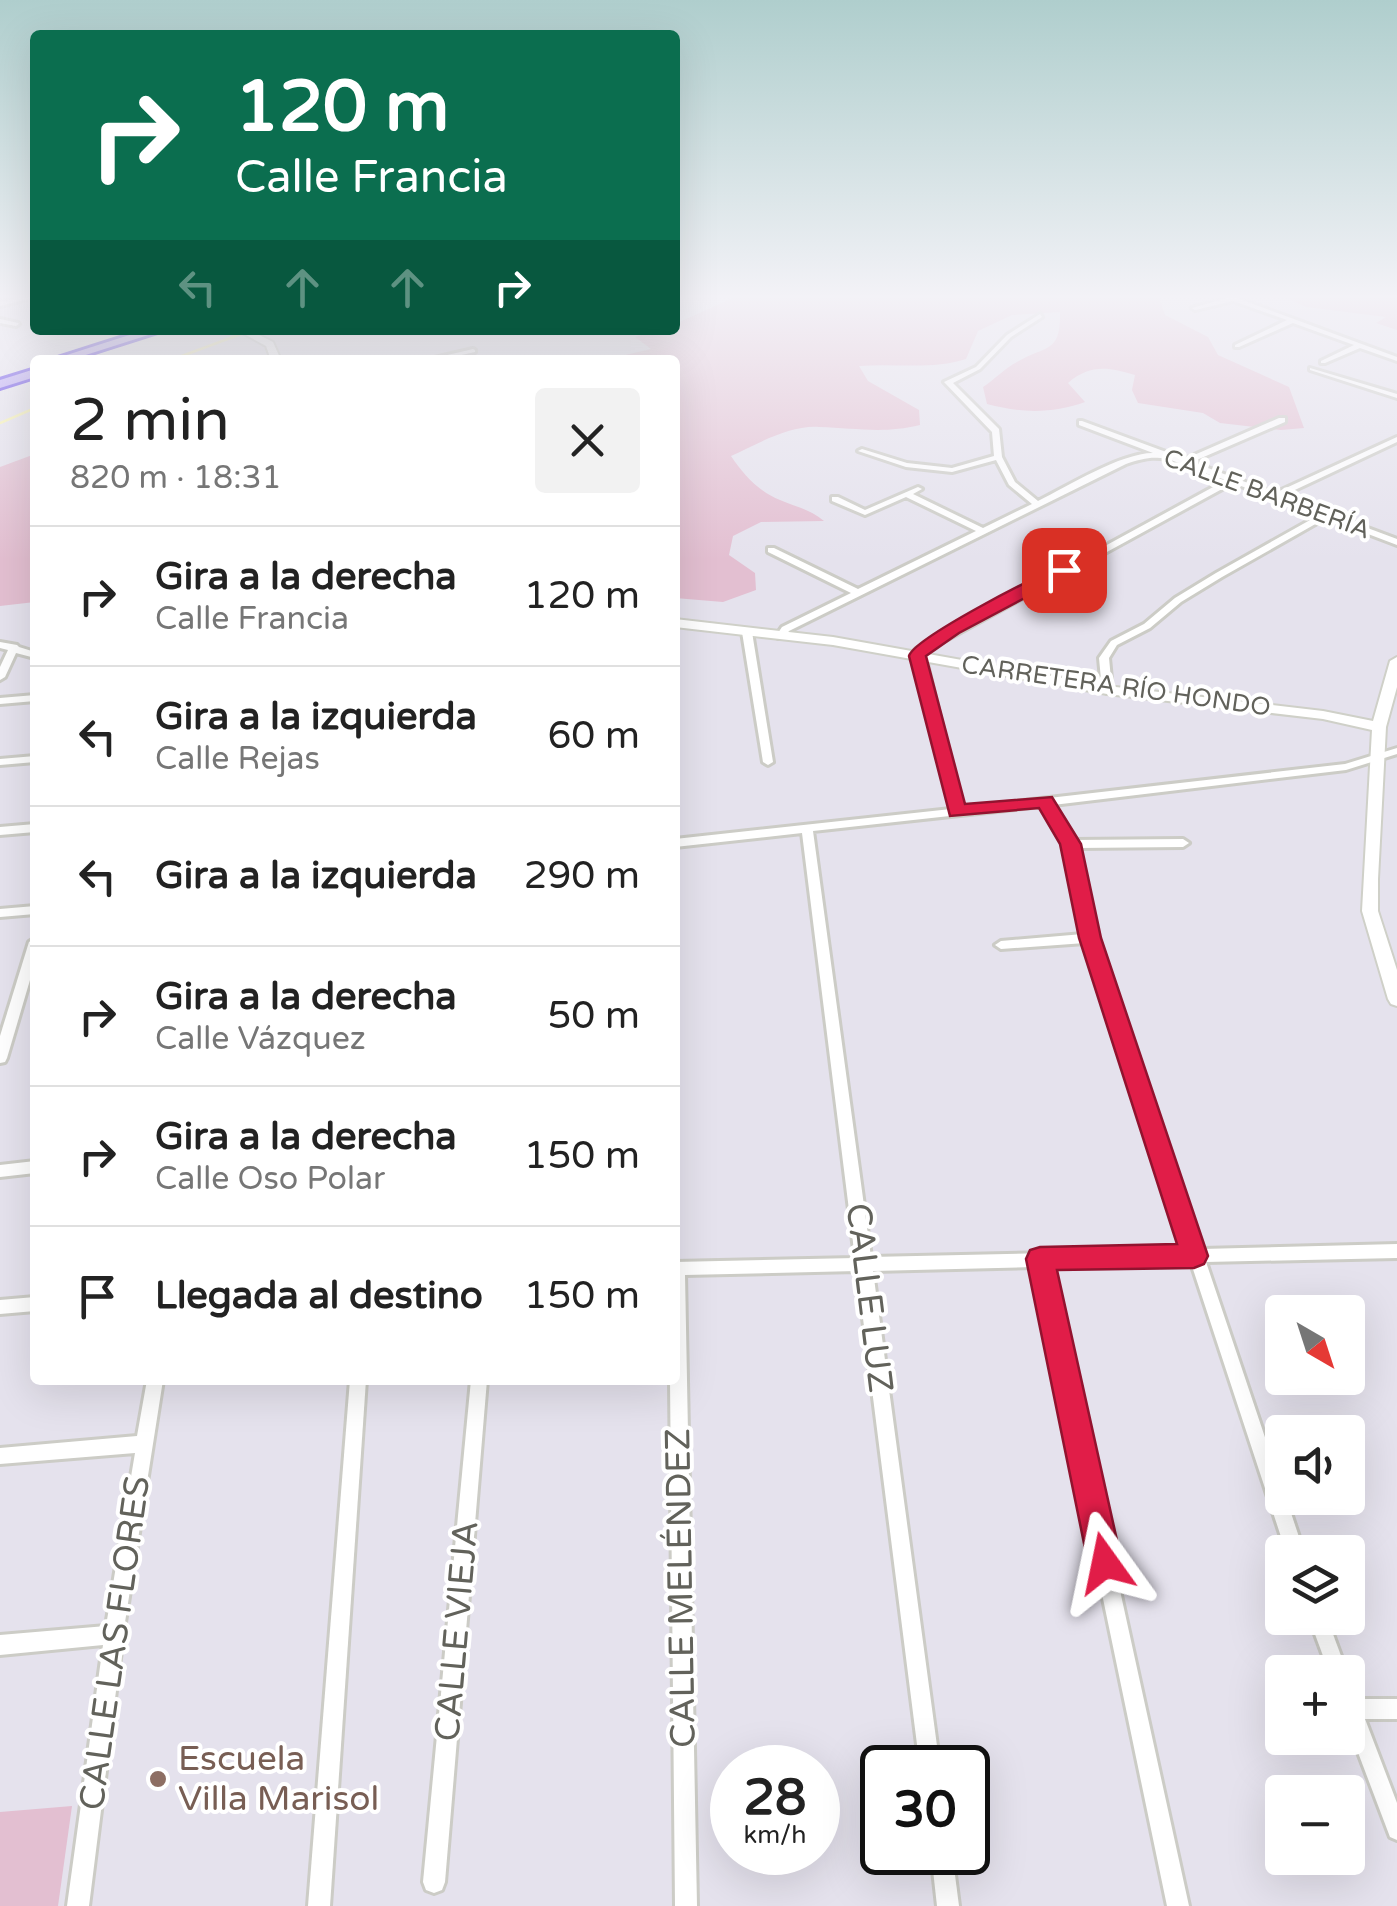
<!DOCTYPE html>
<html lang="es">
<head>
<meta charset="utf-8">
<style>
  :root { --surface:#fff; --page:#f2f2f2; --text:#222; --muted:#767676; --line:#e0e0e0 }
  body { margin:0; font-family:"Varela Round",sans-serif; background:var(--page); color:var(--text); height:100vh; display:flex; flex-direction:column; font-size:38px; white-space:nowrap }
  * { box-sizing:border-box; margin:0 }
  p { font-size:32px; color:var(--muted) }
  .icon { flex:none; width:55px; height:55px; fill:none; stroke:currentColor; stroke-width:2; stroke-linecap:round; stroke-linejoin:round }
  .map { position:relative; flex:1; overflow:hidden }
  .details { position:absolute; left:30px; top:355px; width:650px; height:1030px; display:flex; flex-direction:column; background:var(--surface); border-radius:10px; box-shadow:0 10px 40px #0002 }
  .details>* { flex:none }
  .guide { position:absolute; left:30px; top:30px; width:650px; height:305px; border-radius:10px; box-shadow:0 10px 40px #0002; background:#0b6e4f; color:#fff; overflow:hidden }
  .needle { width:65px; rotate:141deg }
  .buttons { position:absolute; left:1265px; top:1295px; display:grid; gap:20px }
  .buttons a { display:grid; place-items:center; width:100px; height:100px; border-radius:10px; background:var(--surface); box-shadow:0 10px 40px #0002; font-size:50px }
  .speed { position:absolute; left:710px; top:1745px; display:flex; gap:20px; font-size:50px; font-weight:700; text-align:center }
  .speed>* { display:grid; place-content:center; width:130px; height:130px; border-radius:50%; background:var(--surface); box-shadow:0 10px 40px #0002; line-height:1 }
  .speed small { font-size:25px; font-weight:400 }
  .speed .limit { border:5px solid #111; border-radius:15px; background:#fff; color:#111 }
  .pin { position:absolute; display:grid; place-items:center; width:85px; height:85px; color:#fff; margin:-42px; border-radius:20px; box-shadow:0 5px 15px #0006 }
  .me { position:absolute; width:110px; margin:-55px; rotate:348deg; stroke-linejoin:round; filter:drop-shadow(0 0 8px #0008) }
  .turn { display:flex; align-items:center; gap:35px; height:210px; padding:0 40px; font-size:45px }
  .turn .icon { width:130px; height:130px; stroke-width:2.5 }
  .turn b { display:block; font-size:70px; line-height:85px }
  .lanes { display:flex; align-items:center; height:95px; padding:0 40px; background:#0003; justify-content:center; gap:50px; direction:ltr }
  .lanes .off { opacity:.35 }
  .round { display:grid; place-items:center; flex:none; width:105px; height:105px; border-radius:10px; background:var(--page) }
  .head { display:flex; align-items:center; justify-content:space-between; height:170px; padding:0 40px }
  h1 { font-size:60px; font-weight:600; line-height:75px }
  ul { padding:0; list-style:none }
  li { display:flex; align-items:center; gap:30px; height:140px; padding:0 40px; border-top:2px solid var(--line) }
  li div { flex:1 }
  li b { display:block; font-size:38px }
  li em { font-style:normal }
  .map>svg:first-child { display:block }
</style>
</head>
<body>
<div class="map">
<svg width="1397" height="1906" viewBox="0 0 1397 1906">
  <rect width="100%" height="100%" fill="#e5e2ed"/>
  <g fill="#e3bfd1">
    <path d="M791,294H1158L1165,315L1208,337L1218,355L1289,387L1304,428L1281,430L1220,423L1203,413L1138,403L1132,390L1135,375C1108,367 1090,364 1068,383L1085,402C1051,414 1021,413 987,404L983,387C994,380 1005,368 1017,362C1046,345 1061,354 1060,312L1012,315L978,331L966,359C934,370 894,363 859,366L868,381L919,410L920,425C884,434 855,428 819,427C790,425 757,444 731,456C743,474 759,492 780,500C796,507 810,509 824,521L761,522L733,536L729,555L755,573L756,590L723,602L675,598V360H604L651,349L635,337L657,330H675V324L737,296Z"/>
    <polygon points="1278,294 1397,294 1397,330 1376,323 1386,317 1306,307"/>
    <polygon points="35,454 35,602 0,606 0,467"/>
    <polygon points="72,1806 58,1906 0,1906 0,1812"/>
  </g>
  <g fill="none" stroke-linecap="round" stroke-linejoin="round">
    <g stroke="#fbf6a4" stroke-width="2.5">
      <polyline points="171,360 252,330"/>
      <polyline points="0,423 35,408"/>
    </g>
    <g stroke="#ccccc6" stroke-width="6">
      <g id="street">
        <polygon points="35,294 35,297 0,306 0,302"/>
        <polygon points="1218,294 1226,294 1397,357 1397,361 1360,348 1325,363 1321,363 1321,361 1354,345 1293,323 1239,347 1235,347 1235,345 1287,320 1233,301 1195,310 1192,308 1227,298"/>
        <path d="M1040,314L1042,317L1011,337L980,369L953,383L999,429L1002,457L1015,482L1038,501C1068,486 1121,453 1153,453L1079,425V421H1082L1185,459L1279,418H1285V422L1192,462L1275,493L1397,437V442L1282,496L1397,539V545L1326,518L1222,577L1181,602L1150,628L1117,645L1109,658L1112,690L1111,692L1107,693L1102,690L1099,658L1111,641L1144,624L1175,598L1216,573L1319,515L1233,483L924,652L962,808L1345,764L1397,748V754L1346,770L1053,805L1074,840L1183,839L1189,843L1183,847L1077,848L1096,938L1202,1249L1397,1244V1258L1206,1262L1282,1488V1498H1286L1304,1552H1286L1191,1263L1049,1266L1189,1906H1167L1034,1267L873,1271L940,1768H920L857,1271L685,1275L697,1906H675L670,1380H675V1262L855,1258L802,833L675,847V839L951,809L914,651L916,649L1226,480L1180,465L1179,463C1158,455 1147,457 1126,464L789,631L784,638H778L776,636L782,627L851,593L768,552V548H774L858,589L976,531L906,497L865,515L832,501V497H838L865,510L918,487L922,489L913,494L983,528L1032,504L1009,485L996,460L952,472L906,467L858,451L862,449L907,463L952,468L994,456L992,432L944,382L976,367L1007,335ZM1042,806L1064,844L1083,934L1001,941L995,945L1001,949L1085,943L1186,1250L871,1257L813,831Z"/>
        <polygon points="0,319 18,323 19,324 16,326 0,323"/>
        <polygon points="473,349 475,350 475,352 439,360 426,360"/>
        <polygon points="1310,368 1397,394 1397,398 1310,370"/>
        <polygon points="747,629 752,632 773,762 768,765 763,762 742,632"/>
        <polygon points="0,642 17,645 19,647 35,652 35,658 16,653 5,677 0,680 0,667 8,650 0,648"/>
        <polygon points="35,695 35,701 0,704 0,698"/>
        <polygon points="35,756 35,762 0,765 0,759"/>
        <polygon points="35,824 35,832 0,835 0,827"/>
        <polygon points="35,906 35,914 0,917 0,909"/>
        <polygon points="35,938 35,963 7,1058 5,1062 0,1063 0,1036 29,942"/>
        <polygon points="35,1161 35,1173 0,1177 0,1165"/>
        <polygon points="35,1297 35,1311 0,1314 0,1300"/>
        <polygon points="147,1380 163,1380 123,1635 89,1906 67,1906 103,1645 0,1655 0,1635 106,1626 135,1453 0,1464 0,1448 137,1436"/>
        <polygon points="350,1380 366,1380 330,1906 308,1906"/>
        <polygon points="471,1380 487,1380 445,1882 442,1890 434,1893 426,1890 423,1882"/>
        <polygon points="1309,1618 1327,1618 1347,1672 1329,1672"/>
        <polygon points="1348,1691 1355,1694 1357,1699 1397,1699 1397,1719 1365,1719 1397,1803 1397,1840 1390,1837 1348,1726"/>
        <polygon points="931,1852 952,1852 959,1906 937,1906"/>
      </g>
    </g>
    <g stroke="#cfd0c8" stroke-width="4">
      <g id="secondary">
        <polygon points="237,330 249,330 273,342 281,360 271,360 266,346"/>
        <polygon points="675,619 833,637 1107,686 1323,711 1373,721 1390,661 1397,657 1397,687 1386,727 1378,879 1378,911 1397,970 1397,1006 1391,1004 1388,999 1362,911 1372,730 1323,719 1107,694 833,645 675,627"/>
      </g>
    </g>
    <g stroke="#340ae5" stroke-width="6">
      <g id="highway">
        <polygon points="145,330 164,330 70,360 51,360"/>
        <polygon points="35,369 35,377 0,388 0,380"/>
      </g>
    </g>
    <use href="#street" fill="#fff" fill-rule="evenodd"/>
    <use href="#secondary" fill="#fff" fill-rule="evenodd"/>
    <use href="#highway" fill="#a88ef8" fill-rule="evenodd"/>
  </g>
  <linearGradient id="sky" x2="0" y2="1"><stop stop-color="#afcecd"/><stop offset="0.53" stop-color="#f3f2f7"/><stop offset="1" stop-color="#f3f2f7" stop-opacity="0"/></linearGradient>
  <rect width="1397" height="560" fill="url(#sky)"/>
  <path fill="#e11d48" stroke="#92132f" stroke-width="2.5" d="M1064,565L1070,567V574L959,633L926,656L965,804L1052,797L1081,844L1101,938L1208,1256L1204,1264L1194,1268L1057,1270L1122,1563L1117,1575L1105,1580L1093,1575L1088,1563L1026,1259L1030,1250L1040,1247L1177,1244L1079,938L1060,844L1039,808L950,816L909,656C914,638 1041,573 1064,565Z"/>
  <circle fill="#8d6e63" stroke="#fff" stroke-width="4" cx="158" cy="1779" r="10"/>
  <g text-anchor="middle" dominant-baseline="central" stroke-width="8" stroke-linejoin="round" paint-order="stroke">
    <g font-size="25" fill="#62625b" stroke="#fff">
      <text transform="translate(1267 494) rotate(20)">CALLE BARBERÍA</text>
      <text transform="translate(1116 686) rotate(8)">CARRETERA RÍO HONDO</text>
    </g>
    <g font-size="35" fill="#62625b" stroke="#fff">
      <text transform="translate(869 1298) rotate(83)">CALLE LUZ</text>
      <text transform="translate(681 1588) rotate(-91)">CALLE MELÉNDEZ</text>
      <text transform="translate(457 1631) rotate(-85)">CALLE VIEJA</text>
      <text transform="translate(115 1643) rotate(-82)">CALLE LAS FLORES</text>
    </g>
    <g font-size="35" fill="#785e54" stroke="#fff" text-anchor="start">
      <text x="178" y="1759">Escuela<tspan x="178" dy="40">Villa Marisol</tspan></text>
    </g>
  </g>
</svg>
<div class="buttons">
<a><svg class="needle" viewBox="-14 -14 28 28"><path d="M0-13l5 13h-10z" fill="#e53935"/><path d="M0 13l5-13h-10z" fill="#767676"/></svg></a>
<a><svg class="icon" aria-label="sound" viewBox="0 0 24 24"><path d="M4 9h4l5-4v14l-5-4H4zM17 9q2 3 0 6"/></svg></a>
<a><svg class="icon" aria-label="layers" viewBox="0 0 24 24"><path d="M12 4l9 5-9 5-9-5zM3 14l9 5 9-5"/></svg></a>
<a>+</a>
<a>−</a>
</div>
<div class="speed"><div>28<small>km/h</small></div><div class="limit">30</div></div>
<div class="pin" style="left:1064px;top:570px;background:#d93025"><svg class="icon" aria-label="arrive" viewBox="0 0 24 24"><path d="M6 21V4h12l-3 4 3 4H6"/></svg></div>
<svg class="me" style="left:1105px;top:1563px" viewBox="-20 -20 40 40"><path d="M0-17L14 15 0 8-14 15z" fill="#e11d48" stroke="#fff" stroke-width="4"/></svg>
<div class="guide">
<div class="turn"><svg class="icon" aria-label="right" viewBox="0 0 24 24"><path d="M7 20v-9h11M14 6l5 5-5 5"/></svg><div><b>120 m</b>Calle Francia</div></div>
<div class="lanes"><svg class="icon off" aria-label="left" viewBox="0 0 24 24"><path d="M17 20v-9H6M10 6l-5 5 5 5"/></svg><svg class="icon off" aria-label="ahead" viewBox="0 0 24 24"><path d="M12 20V5M6 11l6-6 6 6"/></svg><svg class="icon off" aria-label="ahead" viewBox="0 0 24 24"><path d="M12 20V5M6 11l6-6 6 6"/></svg><svg class="icon" aria-label="right" viewBox="0 0 24 24"><path d="M7 20v-9h11M14 6l5 5-5 5"/></svg></div>
</div>
<section class="details">
<div class="head"><div><h1>2 min</h1><p>820 m · 18:31</p></div><a class="round"><svg class="icon" aria-label="close" viewBox="0 0 24 24"><path d="M6 6l12 12M18 6L6 18"/></svg></a></div>
<ul>
<li><svg class="icon" aria-label="right" viewBox="0 0 24 24"><path d="M7 20v-9h11M14 6l5 5-5 5"/></svg><div><b>Gira a la derecha</b><p>Calle Francia</p></div><em>120 m</em></li>
<li><svg class="icon" aria-label="left" viewBox="0 0 24 24"><path d="M17 20v-9H6M10 6l-5 5 5 5"/></svg><div><b>Gira a la izquierda</b><p>Calle Rejas</p></div><em>60 m</em></li>
<li><svg class="icon" aria-label="left" viewBox="0 0 24 24"><path d="M17 20v-9H6M10 6l-5 5 5 5"/></svg><div><b>Gira a la izquierda</b></div><em>290 m</em></li>
<li><svg class="icon" aria-label="right" viewBox="0 0 24 24"><path d="M7 20v-9h11M14 6l5 5-5 5"/></svg><div><b>Gira a la derecha</b><p>Calle Vázquez</p></div><em>50 m</em></li>
<li><svg class="icon" aria-label="right" viewBox="0 0 24 24"><path d="M7 20v-9h11M14 6l5 5-5 5"/></svg><div><b>Gira a la derecha</b><p>Calle Oso Polar</p></div><em>150 m</em></li>
<li><svg class="icon" aria-label="arrive" viewBox="0 0 24 24"><path d="M6 21V4h12l-3 4 3 4H6"/></svg><div><b>Llegada al destino</b></div><em>150 m</em></li>
</ul>
</section>
</div>
</body>
</html>
